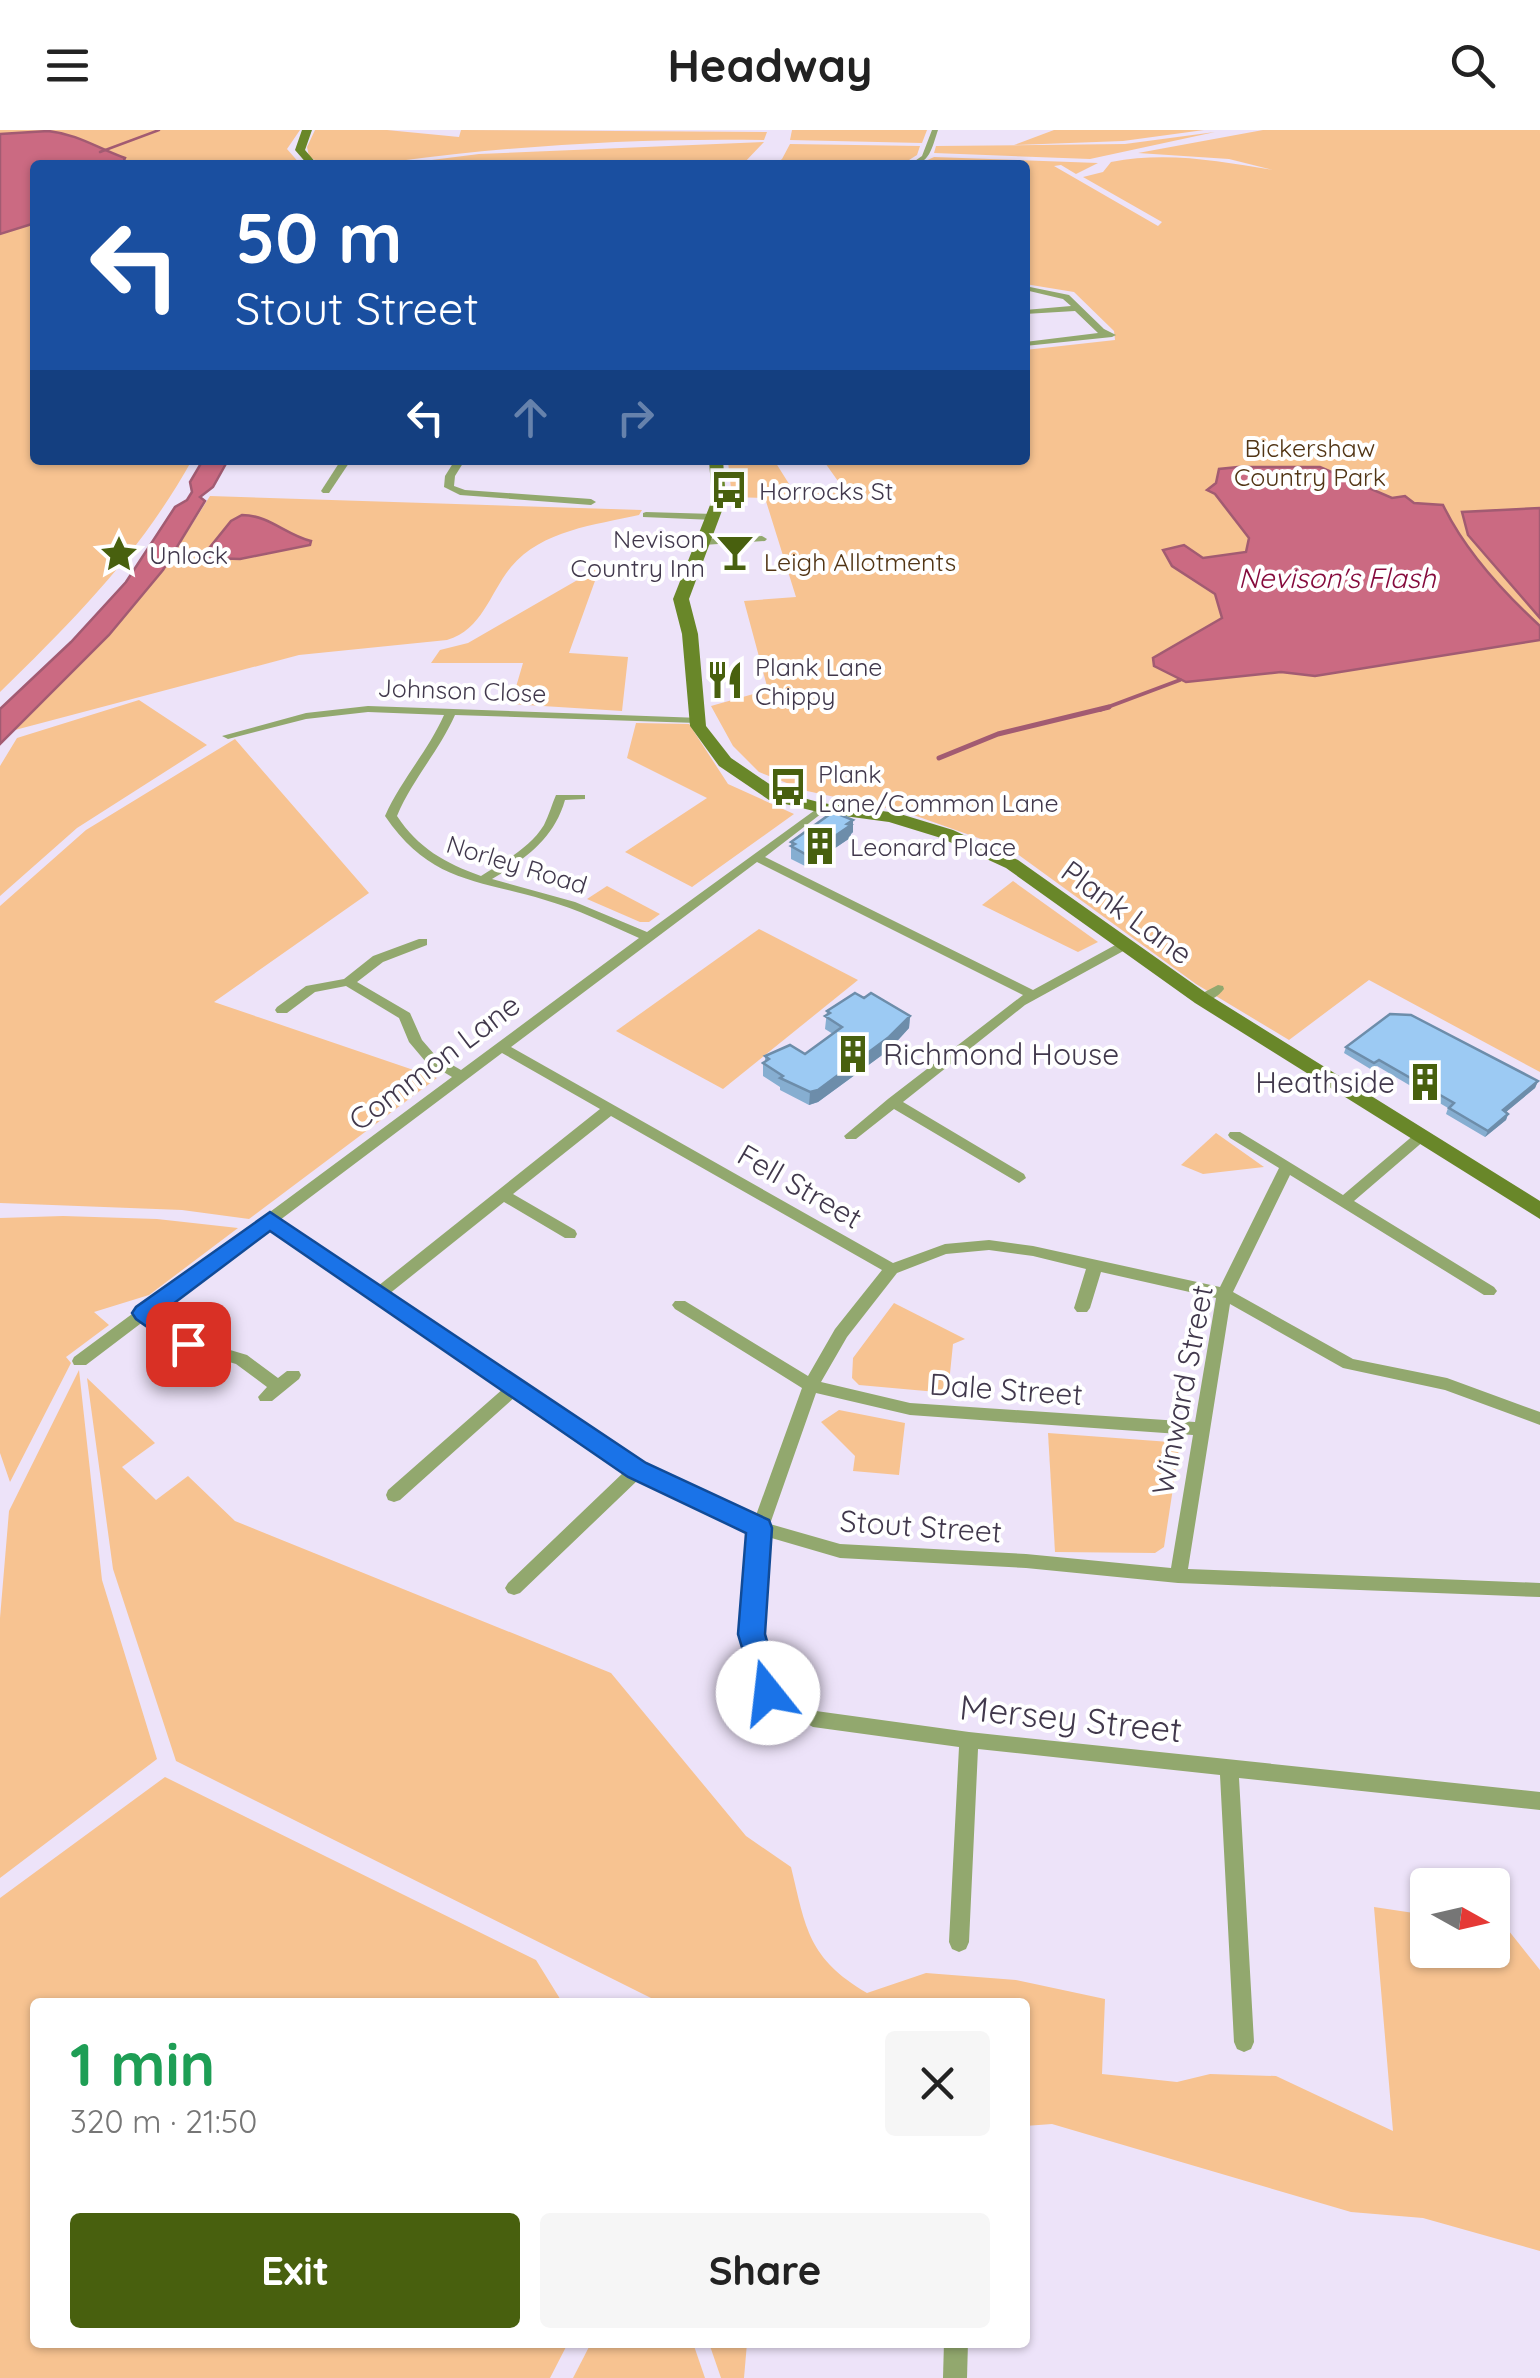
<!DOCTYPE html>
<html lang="en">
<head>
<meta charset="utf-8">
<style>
  :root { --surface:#fff; --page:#f6f6f6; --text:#222; --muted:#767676; --accent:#48600e }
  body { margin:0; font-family:Quicksand,sans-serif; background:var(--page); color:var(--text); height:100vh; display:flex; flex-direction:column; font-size:38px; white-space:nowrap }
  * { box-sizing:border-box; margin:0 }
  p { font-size:32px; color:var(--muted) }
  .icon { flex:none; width:55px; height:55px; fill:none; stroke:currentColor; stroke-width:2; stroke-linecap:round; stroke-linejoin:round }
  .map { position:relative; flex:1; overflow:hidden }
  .sheet { position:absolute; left:30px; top:1868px; width:1000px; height:350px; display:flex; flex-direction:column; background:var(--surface); border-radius:10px; box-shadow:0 2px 8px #0004 }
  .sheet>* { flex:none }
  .hud { position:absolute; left:30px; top:30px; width:1000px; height:305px; border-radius:10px; box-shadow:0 2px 8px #0004; background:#1a4fa0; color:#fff; overflow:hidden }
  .needle { width:65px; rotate:98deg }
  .fabs { position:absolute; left:1410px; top:1738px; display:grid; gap:20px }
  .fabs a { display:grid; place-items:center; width:100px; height:100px; border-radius:10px; background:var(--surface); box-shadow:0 2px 8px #0004; font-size:50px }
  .pin { position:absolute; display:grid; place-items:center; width:85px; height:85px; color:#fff; margin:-42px; border-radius:20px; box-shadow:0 5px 15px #0006 }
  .me { position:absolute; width:110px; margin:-55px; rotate:344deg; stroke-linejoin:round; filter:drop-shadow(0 0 8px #0008) }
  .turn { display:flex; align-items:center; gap:35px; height:210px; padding:0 40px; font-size:45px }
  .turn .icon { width:130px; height:130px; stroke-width:2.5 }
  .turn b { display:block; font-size:70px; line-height:85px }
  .lanes { display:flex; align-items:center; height:95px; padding:0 40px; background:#0003; justify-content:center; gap:50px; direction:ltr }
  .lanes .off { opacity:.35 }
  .round { display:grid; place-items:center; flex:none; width:105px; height:105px; border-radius:10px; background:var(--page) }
  .head { display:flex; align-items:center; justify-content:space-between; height:170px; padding:0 40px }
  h1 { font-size:60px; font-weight:700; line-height:75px; color:#1e9e55 }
  .action { display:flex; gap:20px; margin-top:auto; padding:20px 40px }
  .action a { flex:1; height:115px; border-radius:10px; background:var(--accent); color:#fff; font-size:40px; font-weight:700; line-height:115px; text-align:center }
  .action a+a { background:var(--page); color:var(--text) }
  header { display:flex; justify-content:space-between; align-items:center; height:130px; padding:0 40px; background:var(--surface); font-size:45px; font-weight:700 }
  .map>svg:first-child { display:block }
</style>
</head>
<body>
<header><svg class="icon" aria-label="menu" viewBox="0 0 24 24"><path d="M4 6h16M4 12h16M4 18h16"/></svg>Headway<svg class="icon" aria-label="search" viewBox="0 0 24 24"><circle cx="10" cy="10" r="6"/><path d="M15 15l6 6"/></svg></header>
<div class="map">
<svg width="1540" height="2248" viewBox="0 0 1540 2248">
  <rect width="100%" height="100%" fill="#ede3f9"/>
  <g fill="#f7c391">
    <path d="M0,0H300L287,19L301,35H35V330H192C140,423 76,488 0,562Z"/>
    <path d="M315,0H387L459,7L461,0L767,2L764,10C642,8 519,15 398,31C372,34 330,44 309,26L307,17Z"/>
    <polygon points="792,0 927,0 922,13 790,10"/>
    <polygon points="1054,0 1204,0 1123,11 1014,15"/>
    <path d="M1263,0H1540V942L1369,850L1289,910L1196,854L1012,720L905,682L807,661L759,642L733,616L711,576L768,560L744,471L796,467L765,368L732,367L728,332L774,330L796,365L845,361L823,330H1025V220L1115,210L1114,201L1074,162L1025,154V35H917L934,27L1098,33L1076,44L1061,35L1054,36L1158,96L1162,92L1083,47L1103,42L1111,32C1167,21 1218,31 1273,40L1229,29L1138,23Z"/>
    <polygon points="1215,2 1090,29 934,23 936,16 1125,14"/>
    <polygon points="764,12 742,35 392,35 479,24"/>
    <polygon points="790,14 920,16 917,25 901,35 774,35 782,29"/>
    <path d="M210,366L642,380L639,385C595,395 542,400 511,437C489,464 483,499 447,510L299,525L15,600L109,505L163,440Z"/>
    <polygon points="600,437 569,523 628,527 622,581 511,574 523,533 431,533 440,520 468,513"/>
    <polygon points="139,570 207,615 77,698 0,766 0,636 17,608"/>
    <polygon points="636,593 689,594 728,654 794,684 692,757 625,722 707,668 627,628"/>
    <polygon points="235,609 369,763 214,872 437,948 249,1089 182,1080 0,1073 0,776 86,700"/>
    <polygon points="1013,751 1098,812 1078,822 982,775"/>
    <polygon points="607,756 660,784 649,792 640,792 587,769"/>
    <polygon points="759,799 858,850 723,959 616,901"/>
    <polygon points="1216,1003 1264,1037 1203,1044 1181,1035"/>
    <polygon points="63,1086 157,1089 238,1098 149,1165 94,1182 109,1195 66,1227 71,1233 10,1352 0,1323 0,1088"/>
    <polygon points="894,1173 965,1209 953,1214 948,1263 859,1255 852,1248 853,1228"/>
    <polygon points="79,1240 102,1450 157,1629 0,1748 0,1488 9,1381"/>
    <path d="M87,1248L155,1313L122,1337L156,1370L188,1346L235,1391L611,1543L746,1706L791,1737C806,1799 808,1828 867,1863L926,1843L1016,1850L1105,1869L1102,1944L1177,1952L1210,1944L1276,1946L1393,2001L1374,1777L1427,1785L1428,1820H1492L1493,1794L1505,1796L1540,1840V2121L1423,2088L1351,2082L1052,1994L1025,1996V1872H659L176,1631L113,1439Z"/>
    <polygon points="839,1280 905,1293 899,1345 853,1341 855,1326 821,1292"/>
    <polygon points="1048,1303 1170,1312 1179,1319 1164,1417 1155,1423 1055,1422"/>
    <polygon points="165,1647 536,1830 562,1872 35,1872 35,2212 568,2213 550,2248 0,2248 0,1768"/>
    <polygon points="591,2213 693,2213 705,2248 573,2248"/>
    <polygon points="709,2213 747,2213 744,2248 721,2248"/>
  </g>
  <g fill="#cb6a82" stroke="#a25b72" stroke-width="2.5">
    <path d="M48,1C78,4 97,18 125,28L122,35H35V93L0,104V4Z"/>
    <polygon points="203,330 228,330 213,357 200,367 205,371 163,440 109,505 0,614 0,579 71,512 126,452 175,377 187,370 192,362 190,352"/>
    <path d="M1238,337H1320L1392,368L1405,366L1414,373L1443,375C1465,421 1503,462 1540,496V510L1315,546L1281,542L1186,552L1154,536L1153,528L1222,488L1215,464L1172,436L1163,420L1184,415L1203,428L1246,422L1249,408L1215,364L1207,360L1216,353L1219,339Z"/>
    <polygon points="1540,378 1540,488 1468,405 1462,382"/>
    <path d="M242,385C269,385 286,405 311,411L310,415L240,429L208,428L206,422L231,391Z"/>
  </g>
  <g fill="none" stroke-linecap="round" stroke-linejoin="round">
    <polyline stroke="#a25b72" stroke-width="2.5" points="100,22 159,0"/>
    <polyline stroke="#a25b72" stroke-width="4" points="1100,580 1180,550"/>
    <polyline stroke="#a25b72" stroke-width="5" points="939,628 998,604 1109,577"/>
    <g fill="#92a86e" fill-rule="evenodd">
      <path d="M932,0H938C932,17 930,35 909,35L922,26Z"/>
      <polygon points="1025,156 1069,165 1104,199 1116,205 1112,207 1025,216 1025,212 1098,203 1075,181 1025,184 1025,180 1071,176 1063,169 1025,160"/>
      <polygon points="341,330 351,330 329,363 323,363 321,361"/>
      <polygon points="455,330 465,330 455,346 454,356 465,360 591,369 596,372 591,375 460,365 444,357 445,346"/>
      <polygon points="646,382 714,384 719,387 714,390 643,387 643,383"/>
      <polygon points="762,406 767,409 765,411 703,415 698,412 703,409"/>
      <path d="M368,576L701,588L702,590L697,593L455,585C439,621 412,650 397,686C418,718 445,733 481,746C503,732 530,718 544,695C549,685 552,674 556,665H585V669L565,670C554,709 525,729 492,749L575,772L647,802L822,675L828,678L826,680L765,727L1033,860L1119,813H1127V819L1025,875L903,972L1024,1044L1026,1048L1019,1053L894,979L856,1009H846L844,1006L888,969L1023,865L757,732L511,917L893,1133L945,1114L989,1110L1033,1116L1220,1157L1279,1038L1230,1008L1228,1005L1230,1002H1240L1343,1065L1415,1004H1425L1427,1007L1425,1010L1354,1071L1494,1157L1497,1161L1494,1165H1484L1290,1045L1233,1162L1353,1229L1447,1248L1540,1282V1295L1445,1260L1343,1238L1230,1174L1188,1439L1540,1453V1467L1178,1453L1026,1438L840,1428L768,1407L760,1504L776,1558L816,1581L969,1602L1540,1662V1680L1239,1648L1254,1912L1251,1919L1244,1922L1237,1919L1234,1912L1220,1645L978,1619L969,1812L966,1819L959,1822L952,1819L949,1812L959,1617L813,1597L762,1569L742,1504L751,1402L639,1349L520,1463L514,1465L508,1463L505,1458L508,1453L625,1341L516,1266L400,1370L394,1372L388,1370L386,1365L388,1360L504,1258L269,1098L155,1183L193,1209L247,1225L278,1248L287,1241H299L301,1245L299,1249L272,1271H260L258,1267L267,1257L236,1234L182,1218L144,1191L86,1235H74L72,1231L74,1227L452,947L425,931L409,912L399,888L346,856L315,862L287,883H277L275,880L277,877L306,856L344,849L373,826L419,809H427V815L383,832L357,852L410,883L422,910L435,925L461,940L639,808C608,794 577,779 545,770C475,749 430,752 385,686C401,650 428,621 444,585L368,582L306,589L228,609L222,606L306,583ZM502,923L600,979L378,1156L280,1090ZM611,986L882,1140L835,1199L808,1246L685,1171H675L672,1175L675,1179L802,1258L755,1388L643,1335L389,1164L504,1072L565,1108H575L577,1104L575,1100L513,1064ZM989,1120L1033,1126L1086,1139L1074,1178L1077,1182H1087L1090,1178L1101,1142L1216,1168L1195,1292L910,1273L821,1252L847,1207L897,1143L946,1124ZM816,1263L910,1285L1193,1305L1171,1438L1026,1424L840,1414L770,1394Z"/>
      <path d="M1218,855L1223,856L1224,859C1219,866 1207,874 1197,872L1195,869L1197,866Z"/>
      <polygon points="944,2212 968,2212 967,2248 943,2248"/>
    </g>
    <g fill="#698729" fill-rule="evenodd">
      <polygon points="302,0 312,0 305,20 318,35 308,35 295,20"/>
      <polygon points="709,330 723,330 726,370 689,469 698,504 706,596 731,628 781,662 822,673 897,683 953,700 1018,730 1209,865 1540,1071 1540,1089 1195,873 1006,738 941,708 889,692 822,683 769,670 719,636 690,596 682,504 673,469 712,370"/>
    </g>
  </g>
  <g fill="#86aed1">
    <polygon points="853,690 853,702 851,704 850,708 807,737 791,729 791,712"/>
    <polygon points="864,868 910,886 909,898 889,920 818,972 809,975 780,960 780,957 763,946 763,933 765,931 765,926 805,924 833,904 825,899 827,881"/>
    <polygon points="1346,917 1538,951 1535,958 1506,982 1508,984 1506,990 1485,1007 1446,984 1448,978 1377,936 1372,940 1344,923"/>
  </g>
  <g fill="#6d8daa">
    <polygon points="853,690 853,702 851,704 850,708 807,737 807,725"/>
    <polygon points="910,886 909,898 889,920 818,972 809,975 810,962"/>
    <polygon points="1538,951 1535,958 1500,987 1503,980"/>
    <polygon points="1508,984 1506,990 1485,1007 1488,1001"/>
  </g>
  <g fill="#9ccaf3" stroke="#6d8daa" stroke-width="2.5">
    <polygon points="833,682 853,690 847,694 851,695 807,725 791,716 795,714 791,712"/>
    <polygon points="855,863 864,868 871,863 910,886 889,907 818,960 810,962 780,948 783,946 763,933 769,929 765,926 790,915 805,924 842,897 825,886 830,883 827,881"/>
    <polygon points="1390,884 1411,885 1538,951 1503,980 1508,984 1488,1001 1449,978 1454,973 1379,930 1374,933 1346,917"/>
  </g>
  <polygon fill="#1a73e8" stroke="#114b97" stroke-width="2.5" points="270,1082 646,1333 769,1390 772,1398 765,1504 782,1563 778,1572 768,1575 758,1572 738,1504 746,1403 628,1347 270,1101 161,1183 200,1214 197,1220 180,1220 136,1189 132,1183 136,1177"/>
  <defs>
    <g id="bus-bare" transform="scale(3)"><path d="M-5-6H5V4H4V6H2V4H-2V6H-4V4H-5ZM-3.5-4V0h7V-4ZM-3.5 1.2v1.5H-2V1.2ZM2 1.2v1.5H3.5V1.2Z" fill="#48600e" stroke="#fff" stroke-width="2.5" paint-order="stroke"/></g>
    <g id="bar-bare" transform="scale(3)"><path d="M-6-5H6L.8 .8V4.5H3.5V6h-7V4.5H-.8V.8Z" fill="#48600e" stroke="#fff" stroke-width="2.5" paint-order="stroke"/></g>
    <g id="sight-bare" transform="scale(3)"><path d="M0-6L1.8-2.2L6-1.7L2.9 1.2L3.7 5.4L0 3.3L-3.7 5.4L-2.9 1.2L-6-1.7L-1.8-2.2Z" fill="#48600e" stroke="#fff" stroke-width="2.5" paint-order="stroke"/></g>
    <g id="restaurant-bare" transform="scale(3)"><path d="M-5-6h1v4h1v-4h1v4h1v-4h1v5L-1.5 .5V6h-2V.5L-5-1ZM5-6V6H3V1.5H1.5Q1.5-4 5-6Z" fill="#48600e" stroke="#fff" stroke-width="2.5" paint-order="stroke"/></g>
    <g id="building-bare" transform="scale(3)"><path d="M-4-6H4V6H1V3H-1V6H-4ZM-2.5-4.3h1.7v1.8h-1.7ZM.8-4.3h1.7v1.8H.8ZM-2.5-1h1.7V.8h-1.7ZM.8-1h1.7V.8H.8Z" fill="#48600e" stroke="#fff" stroke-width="2.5" paint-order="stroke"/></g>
  </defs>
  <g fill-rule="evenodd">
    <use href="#bus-bare" x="729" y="360"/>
    <use href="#bar-bare" x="735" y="422"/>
    <use href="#sight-bare" x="119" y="424"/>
    <use href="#restaurant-bare" x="725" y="550"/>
    <use href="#bus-bare" x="788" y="657"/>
    <use href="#building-bare" x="820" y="716"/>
    <use href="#building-bare" x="853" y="924"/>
    <use href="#building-bare" x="1425" y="952"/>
  </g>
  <g text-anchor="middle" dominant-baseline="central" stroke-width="8" stroke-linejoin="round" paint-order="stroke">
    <g font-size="25" fill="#523515" stroke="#fff">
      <text x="1310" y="317">Bickershaw<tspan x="1310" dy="29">Country Park</tspan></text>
      <text x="860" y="431">Leigh Allotments</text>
    </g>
    <g font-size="25" fill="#41384c" stroke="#fff" text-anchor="start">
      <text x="759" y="360">Horrocks St</text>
      <text x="705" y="408" text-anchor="end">Nevison<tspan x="705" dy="29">Country Inn</tspan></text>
      <text x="149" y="424">Unlock</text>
      <text x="755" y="536">Plank Lane<tspan x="755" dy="29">Chippy</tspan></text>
      <text x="818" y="643">Plank<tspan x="818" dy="29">Lane/Common Lane</tspan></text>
      <text x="850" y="716">Leonard Place</text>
    </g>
    <g font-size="25" fill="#41384c" stroke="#fff">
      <text transform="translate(462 560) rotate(2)">Johnson Close</text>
      <text transform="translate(517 734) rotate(17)">Norley Road</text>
    </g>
    <g font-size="28" font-style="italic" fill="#860b3d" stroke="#fff">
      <text x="1337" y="447">Nevison's Flash</text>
    </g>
    <g font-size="30" fill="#41384c" stroke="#fff">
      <text transform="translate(1127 782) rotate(36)">Plank Lane</text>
      <text transform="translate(434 932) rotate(-37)">Common Lane</text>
      <text transform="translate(800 1056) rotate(30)">Fell Street</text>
      <text transform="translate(1006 1259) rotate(4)">Dale Street</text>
      <text transform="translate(1182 1260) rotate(-79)">Winward Street</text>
      <text transform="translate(921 1396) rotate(4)">Stout Street</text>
    </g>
    <g font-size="30" fill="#41384c" stroke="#fff" text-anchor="start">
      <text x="883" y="924">Richmond House</text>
      <text x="1395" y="952" text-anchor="end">Heathside</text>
    </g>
    <g font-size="35" fill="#41384c" stroke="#fff">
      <text transform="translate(1071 1588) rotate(6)">Mersey Street</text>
    </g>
  </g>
</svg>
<div class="fabs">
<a><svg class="needle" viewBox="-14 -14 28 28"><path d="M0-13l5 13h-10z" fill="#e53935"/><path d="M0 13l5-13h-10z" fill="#767676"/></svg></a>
</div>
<div class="pin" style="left:188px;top:1214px;background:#d93025"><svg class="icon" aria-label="arrive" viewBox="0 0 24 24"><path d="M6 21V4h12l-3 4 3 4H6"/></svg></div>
<svg class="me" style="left:768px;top:1563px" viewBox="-20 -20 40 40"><circle r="19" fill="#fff"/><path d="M0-13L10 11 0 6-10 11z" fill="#1a73e8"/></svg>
<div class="hud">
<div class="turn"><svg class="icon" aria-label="left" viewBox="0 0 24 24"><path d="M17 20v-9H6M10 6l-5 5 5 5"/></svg><div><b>50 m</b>Stout Street</div></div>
<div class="lanes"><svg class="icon" aria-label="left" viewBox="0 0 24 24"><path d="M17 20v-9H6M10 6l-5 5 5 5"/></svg><svg class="icon off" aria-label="ahead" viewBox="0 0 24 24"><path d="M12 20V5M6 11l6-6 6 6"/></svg><svg class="icon off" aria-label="right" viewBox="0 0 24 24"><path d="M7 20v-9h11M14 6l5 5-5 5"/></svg></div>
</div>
<section class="sheet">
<div class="head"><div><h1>1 min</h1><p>320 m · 21:50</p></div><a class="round"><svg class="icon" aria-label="close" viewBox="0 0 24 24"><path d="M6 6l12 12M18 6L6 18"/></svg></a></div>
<div class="action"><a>Exit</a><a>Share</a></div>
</section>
</div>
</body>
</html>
